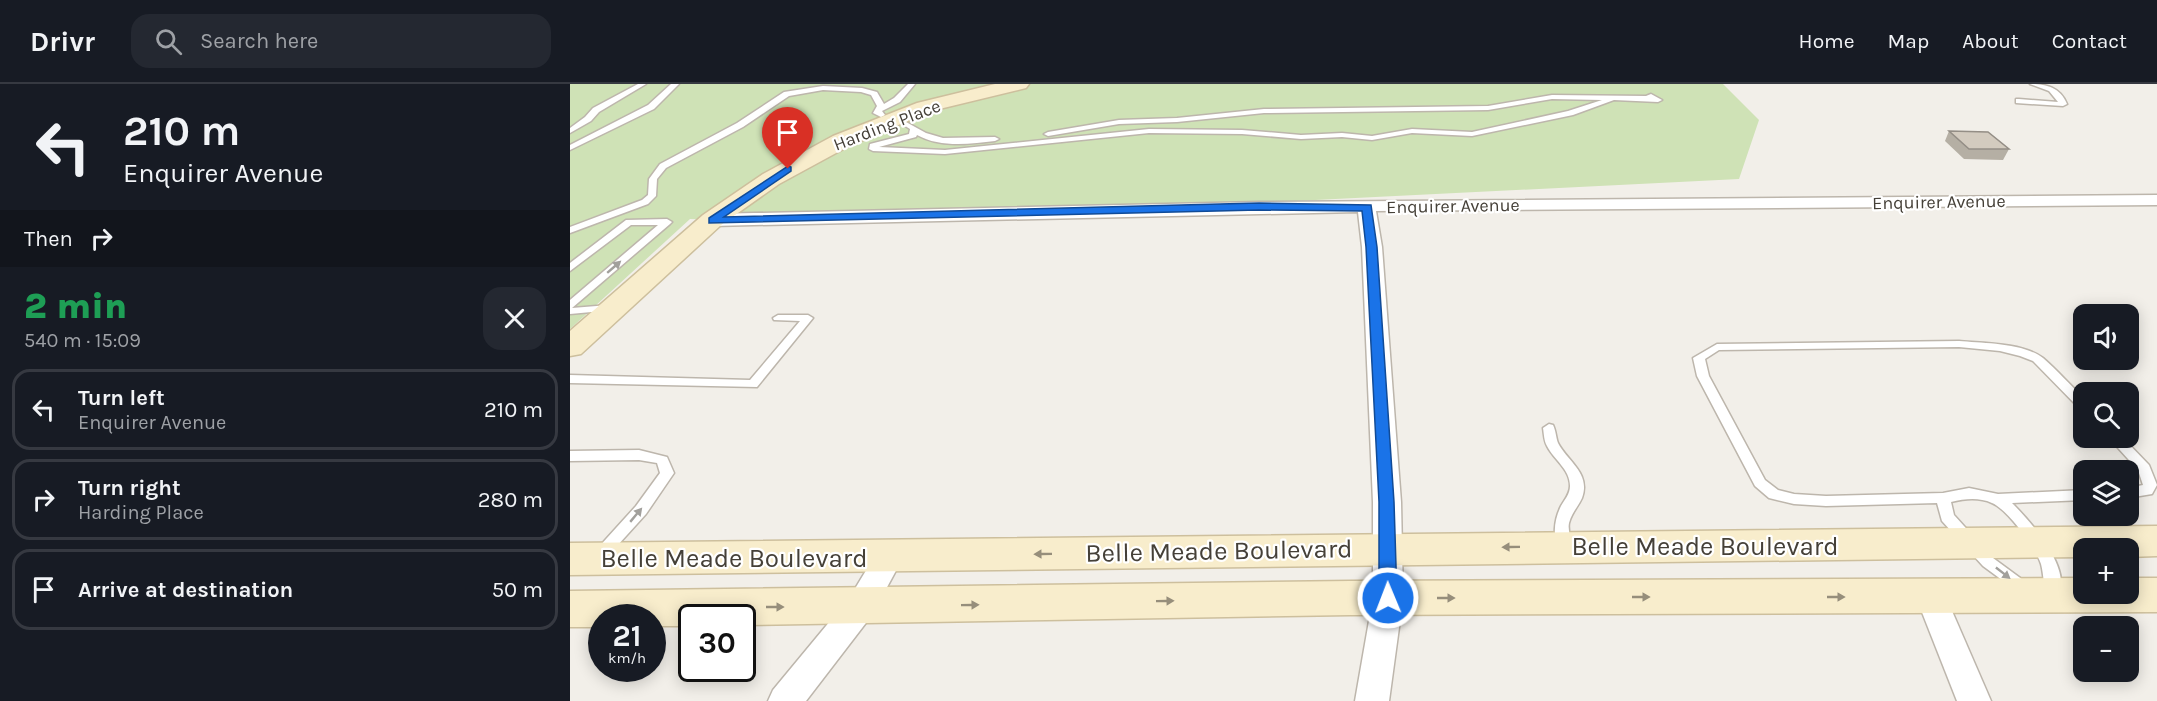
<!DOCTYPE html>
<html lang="en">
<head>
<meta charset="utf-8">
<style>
  :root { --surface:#171b24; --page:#242831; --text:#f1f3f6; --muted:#9ea1a6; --line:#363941 }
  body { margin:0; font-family:Karla,sans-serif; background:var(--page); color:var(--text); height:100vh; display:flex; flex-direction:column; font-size:22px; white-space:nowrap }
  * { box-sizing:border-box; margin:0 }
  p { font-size:20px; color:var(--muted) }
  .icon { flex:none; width:33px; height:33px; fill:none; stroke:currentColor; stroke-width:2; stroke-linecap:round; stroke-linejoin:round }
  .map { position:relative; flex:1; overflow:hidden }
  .panel { display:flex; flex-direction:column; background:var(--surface); width:570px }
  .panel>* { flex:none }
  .guide { background:#171b24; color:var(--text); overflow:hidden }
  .fabs { position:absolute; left:1503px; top:220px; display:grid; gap:12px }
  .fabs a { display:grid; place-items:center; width:66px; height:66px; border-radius:12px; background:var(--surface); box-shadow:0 3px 15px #0003; font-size:30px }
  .speed { position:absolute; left:18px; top:520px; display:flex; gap:12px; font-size:30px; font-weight:700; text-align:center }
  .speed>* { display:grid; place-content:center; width:78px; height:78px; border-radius:50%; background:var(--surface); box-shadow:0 3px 15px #0003; line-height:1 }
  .speed small { font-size:15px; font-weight:400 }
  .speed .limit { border:3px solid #111; border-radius:9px; background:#fff; color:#111 }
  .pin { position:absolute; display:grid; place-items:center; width:51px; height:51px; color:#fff; margin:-62px -26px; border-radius:50% 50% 50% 0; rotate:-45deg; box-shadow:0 0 6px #0007 }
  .pin .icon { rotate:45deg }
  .me { position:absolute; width:66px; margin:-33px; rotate:359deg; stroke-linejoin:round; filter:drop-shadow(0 0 4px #0008) }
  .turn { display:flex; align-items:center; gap:21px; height:126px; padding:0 24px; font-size:27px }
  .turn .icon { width:78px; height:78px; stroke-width:2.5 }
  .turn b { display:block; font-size:42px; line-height:51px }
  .then { display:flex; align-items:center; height:57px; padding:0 24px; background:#0003; gap:12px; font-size:22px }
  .round { display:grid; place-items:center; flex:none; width:63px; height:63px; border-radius:18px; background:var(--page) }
  .headline { display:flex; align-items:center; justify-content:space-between; height:102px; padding:0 24px }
  h1 { font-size:36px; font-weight:800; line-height:45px; color:#1e9e55 }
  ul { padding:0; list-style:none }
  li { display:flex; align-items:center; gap:18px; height:81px; margin:0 12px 9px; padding:0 12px; border:3px solid var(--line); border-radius:18px }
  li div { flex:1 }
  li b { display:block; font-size:22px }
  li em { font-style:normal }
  header { display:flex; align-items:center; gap:36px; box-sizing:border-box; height:84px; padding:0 30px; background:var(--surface); border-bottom:2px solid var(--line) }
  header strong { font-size:28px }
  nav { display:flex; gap:33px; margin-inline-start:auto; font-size:21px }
  .search { width:420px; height:54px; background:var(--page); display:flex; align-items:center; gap:15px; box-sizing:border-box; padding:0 21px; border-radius:18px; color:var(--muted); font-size:22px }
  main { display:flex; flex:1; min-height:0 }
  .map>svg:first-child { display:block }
</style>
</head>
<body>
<header>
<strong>Drivr</strong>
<div class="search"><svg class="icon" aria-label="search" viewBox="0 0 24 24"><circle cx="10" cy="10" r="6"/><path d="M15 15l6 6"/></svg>Search here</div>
<nav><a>Home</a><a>Map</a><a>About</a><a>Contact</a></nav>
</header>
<main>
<section class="panel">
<div class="guide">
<div class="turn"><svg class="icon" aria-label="left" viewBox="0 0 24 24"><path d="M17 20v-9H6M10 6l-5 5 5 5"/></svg><div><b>210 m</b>Enquirer Avenue</div></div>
<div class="then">Then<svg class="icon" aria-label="right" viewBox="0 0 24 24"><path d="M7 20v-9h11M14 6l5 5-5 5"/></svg></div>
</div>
<div class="headline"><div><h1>2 min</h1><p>540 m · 15:09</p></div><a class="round"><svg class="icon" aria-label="close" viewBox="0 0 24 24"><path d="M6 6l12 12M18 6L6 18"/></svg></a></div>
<ul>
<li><svg class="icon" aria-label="left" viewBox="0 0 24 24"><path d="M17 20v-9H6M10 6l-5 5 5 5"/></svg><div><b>Turn left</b><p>Enquirer Avenue</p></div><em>210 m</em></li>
<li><svg class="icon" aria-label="right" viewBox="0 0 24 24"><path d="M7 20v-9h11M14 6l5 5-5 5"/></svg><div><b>Turn right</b><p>Harding Place</p></div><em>280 m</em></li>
<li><svg class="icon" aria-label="arrive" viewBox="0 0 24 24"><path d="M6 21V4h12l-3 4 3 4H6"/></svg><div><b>Arrive at destination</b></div><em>50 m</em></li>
</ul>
</section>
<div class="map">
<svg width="1587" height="617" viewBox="0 0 1587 617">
  <rect width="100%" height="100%" fill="#f2efe9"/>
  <polygon fill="#cfe2b6" points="0,0 1153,0 1189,36 1169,95 285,139 120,135 0,245"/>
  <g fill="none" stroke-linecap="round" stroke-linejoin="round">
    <g stroke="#bdb6ac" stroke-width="3">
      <g id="service">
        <polygon points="68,0 76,0 29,28 21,37 0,49 0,44 15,33 23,24"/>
        <polygon points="101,0 109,0 84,25 0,66 0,61 78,21"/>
        <polygon points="338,0 345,0 330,18 312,27 315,31 311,33 303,29 307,22 301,11 291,8 253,6 219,12 173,43 96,84 87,95 86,112 78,120 0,149 0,143 72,116 78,111 79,95 90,80 167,39 214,8 253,2 292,4 307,8 314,20 324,14"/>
        <path d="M1460,0C1476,0 1490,3 1497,20L1493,22L1446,19V15H1449L1488,18L1479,7Z"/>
        <path d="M1081,10L1092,16L1088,18L1044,16L1003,31L902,52L842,49L802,56L772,53L731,55L672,50L579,49L375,70L303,67L299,65L300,60L339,50L340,45L332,40L336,38L356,49L373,54L425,53L429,55L425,57C400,60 370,64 347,51L346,53L309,63L375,66L579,45L672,46L731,51L772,49L802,52L842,45L902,48L998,27L1032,16L982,15L918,26L694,29L607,38L549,40L478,52L474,50L478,48L549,36L607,34L694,25L918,22L982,11L1076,12Z"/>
        <polygon points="97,135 102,138 100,140 2,224 39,221 44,224 43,226 0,230 0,216 88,141 61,141 0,187 0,179 56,136"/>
        <polygon points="208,231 238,231 243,234 187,303 0,299 0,291 180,296 230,237 204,236 203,234"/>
        <path d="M1389,257C1412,259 1454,259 1473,274C1487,286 1500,301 1514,314V326L1510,325L1463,277L1450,272L1430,267L1389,263L1149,266L1135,275L1139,292L1195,396L1208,406L1224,410L1256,412L1373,409L1399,404L1428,410L1514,406V416L1442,419C1460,437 1503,485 1488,512L1483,514L1478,512C1473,503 1474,491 1471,480C1466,464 1437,425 1422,419C1408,413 1395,415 1381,418L1384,431L1423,474L1457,499L1460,503L1457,507L1452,509L1447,507L1413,482L1372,437L1367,419L1256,422L1224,420L1199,414L1185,402L1127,292L1123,274L1147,260Z"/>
        <path d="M979,340L983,341C986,347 986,354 988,359C998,378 1021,389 1012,414C1008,423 1002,428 999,439C997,449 1004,458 1000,467L995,469L990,467C982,453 984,436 991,422C995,415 1000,410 1000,402C1000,385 984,376 977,362C974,357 974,350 973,344Z"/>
        <polygon points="1539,354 1553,354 1579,381 1587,401 1582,410 1558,414 1558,404 1573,401 1568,386"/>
        <polygon points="69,366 97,373 104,389 76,430 37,473 32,475 27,473 25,469 27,465 66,422 90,389 87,379 69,376 0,377 0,367"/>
      </g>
    </g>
    <g stroke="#bdb6ac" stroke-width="3">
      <g id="minor">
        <polygon points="1587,111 1587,121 806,127 812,163 831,418 833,514 819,617 785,617 803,514 803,418 792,163 788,128 142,142 136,140 133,136 136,132 142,130 689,118"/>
        <polygon points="319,461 329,465 334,473 329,481 302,531 236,617 198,617 203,606 280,513 309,465"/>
        <polygon points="1361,500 1372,504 1421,617 1387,617 1346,513 1350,504"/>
      </g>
    </g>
    <g stroke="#cdbf9d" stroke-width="3">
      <g id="secondary">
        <polygon points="425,0 459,0 456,4 361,27 279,62 209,100 151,141 11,270 0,272 0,247 133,131 193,90 263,52 347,19"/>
        <polygon points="1587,442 1587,472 1558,473 1558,465 1514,465 1514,473 0,491 0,459"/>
        <polygon points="1514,494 1514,510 1558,510 1558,494 1587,494 1587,528 780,531 172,541 172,534 122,534 122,542 82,542 82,534 32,534 32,543 0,543 0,507 780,497"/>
      </g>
    </g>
    <use href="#service" fill="#fff" fill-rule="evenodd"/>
    <use href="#minor" fill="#fff" fill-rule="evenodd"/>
    <use href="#secondary" fill="#f8edcc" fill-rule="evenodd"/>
  </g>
  <polygon fill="#b5afa4" points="1379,47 1439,65 1433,76 1394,75 1375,57"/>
  <polygon fill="#d3cbbf" stroke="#948e86" stroke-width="1.5" points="1379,47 1418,48 1439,65 1399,65"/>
  <defs><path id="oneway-solid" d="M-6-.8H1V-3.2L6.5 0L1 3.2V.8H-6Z" transform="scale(1.5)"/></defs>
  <g fill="#a2a09c">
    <use href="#oneway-solid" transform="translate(44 183) rotate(-41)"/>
    <use href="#oneway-solid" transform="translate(66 431) rotate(-50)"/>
    <use href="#oneway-solid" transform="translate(1433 489) rotate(38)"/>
  </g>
  <g fill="#968e7b">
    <use href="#oneway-solid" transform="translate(941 463) rotate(179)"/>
    <use href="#oneway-solid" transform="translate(473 470) rotate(179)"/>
    <use href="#oneway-solid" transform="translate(1071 513)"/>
    <use href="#oneway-solid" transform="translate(1266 513)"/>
    <use href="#oneway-solid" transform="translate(876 514)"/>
    <use href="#oneway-solid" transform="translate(595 517) rotate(-1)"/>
    <use href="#oneway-solid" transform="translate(400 521) rotate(-1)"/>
    <use href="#oneway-solid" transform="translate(205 523)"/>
  </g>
  <polygon fill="#1a73e8" stroke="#114b97" stroke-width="1.5" points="218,82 221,83 221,87 154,133 689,119 801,121 807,163 824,418 827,514 824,519 818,521 812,519 809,514 809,418 796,163 792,127 689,126 139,139 139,134"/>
  <g text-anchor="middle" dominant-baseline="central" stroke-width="4.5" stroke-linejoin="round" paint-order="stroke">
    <g font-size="18" fill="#454038" stroke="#fff">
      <text transform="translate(317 41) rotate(-21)">Harding Place</text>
      <text transform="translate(1369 118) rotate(-1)">Enquirer Avenue</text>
      <text transform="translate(883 122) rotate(-1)">Enquirer Avenue</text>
    </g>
    <g font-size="26" fill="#454038" stroke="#fff">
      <text x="1135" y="462">Belle Meade Boulevard</text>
      <text transform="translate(649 467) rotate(-1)">Belle Meade Boulevard</text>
      <text x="164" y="474">Belle Meade Boulevard</text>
    </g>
  </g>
</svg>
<div class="fabs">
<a><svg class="icon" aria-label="sound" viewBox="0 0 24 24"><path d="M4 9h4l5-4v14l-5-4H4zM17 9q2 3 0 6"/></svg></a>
<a><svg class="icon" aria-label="search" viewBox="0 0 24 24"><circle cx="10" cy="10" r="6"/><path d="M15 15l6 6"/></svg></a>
<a><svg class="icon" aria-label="layers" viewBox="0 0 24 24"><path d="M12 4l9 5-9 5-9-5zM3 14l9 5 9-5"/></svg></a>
<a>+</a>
<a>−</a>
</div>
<div class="speed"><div>21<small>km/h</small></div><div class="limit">30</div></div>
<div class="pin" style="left:218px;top:85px;background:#d93025"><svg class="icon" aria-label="arrive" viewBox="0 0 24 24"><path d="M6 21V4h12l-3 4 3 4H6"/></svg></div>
<svg class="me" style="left:818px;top:514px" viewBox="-20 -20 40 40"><circle r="17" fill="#1a73e8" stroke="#fff" stroke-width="3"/><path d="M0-11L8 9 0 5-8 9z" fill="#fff"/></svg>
</div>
</main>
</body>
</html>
